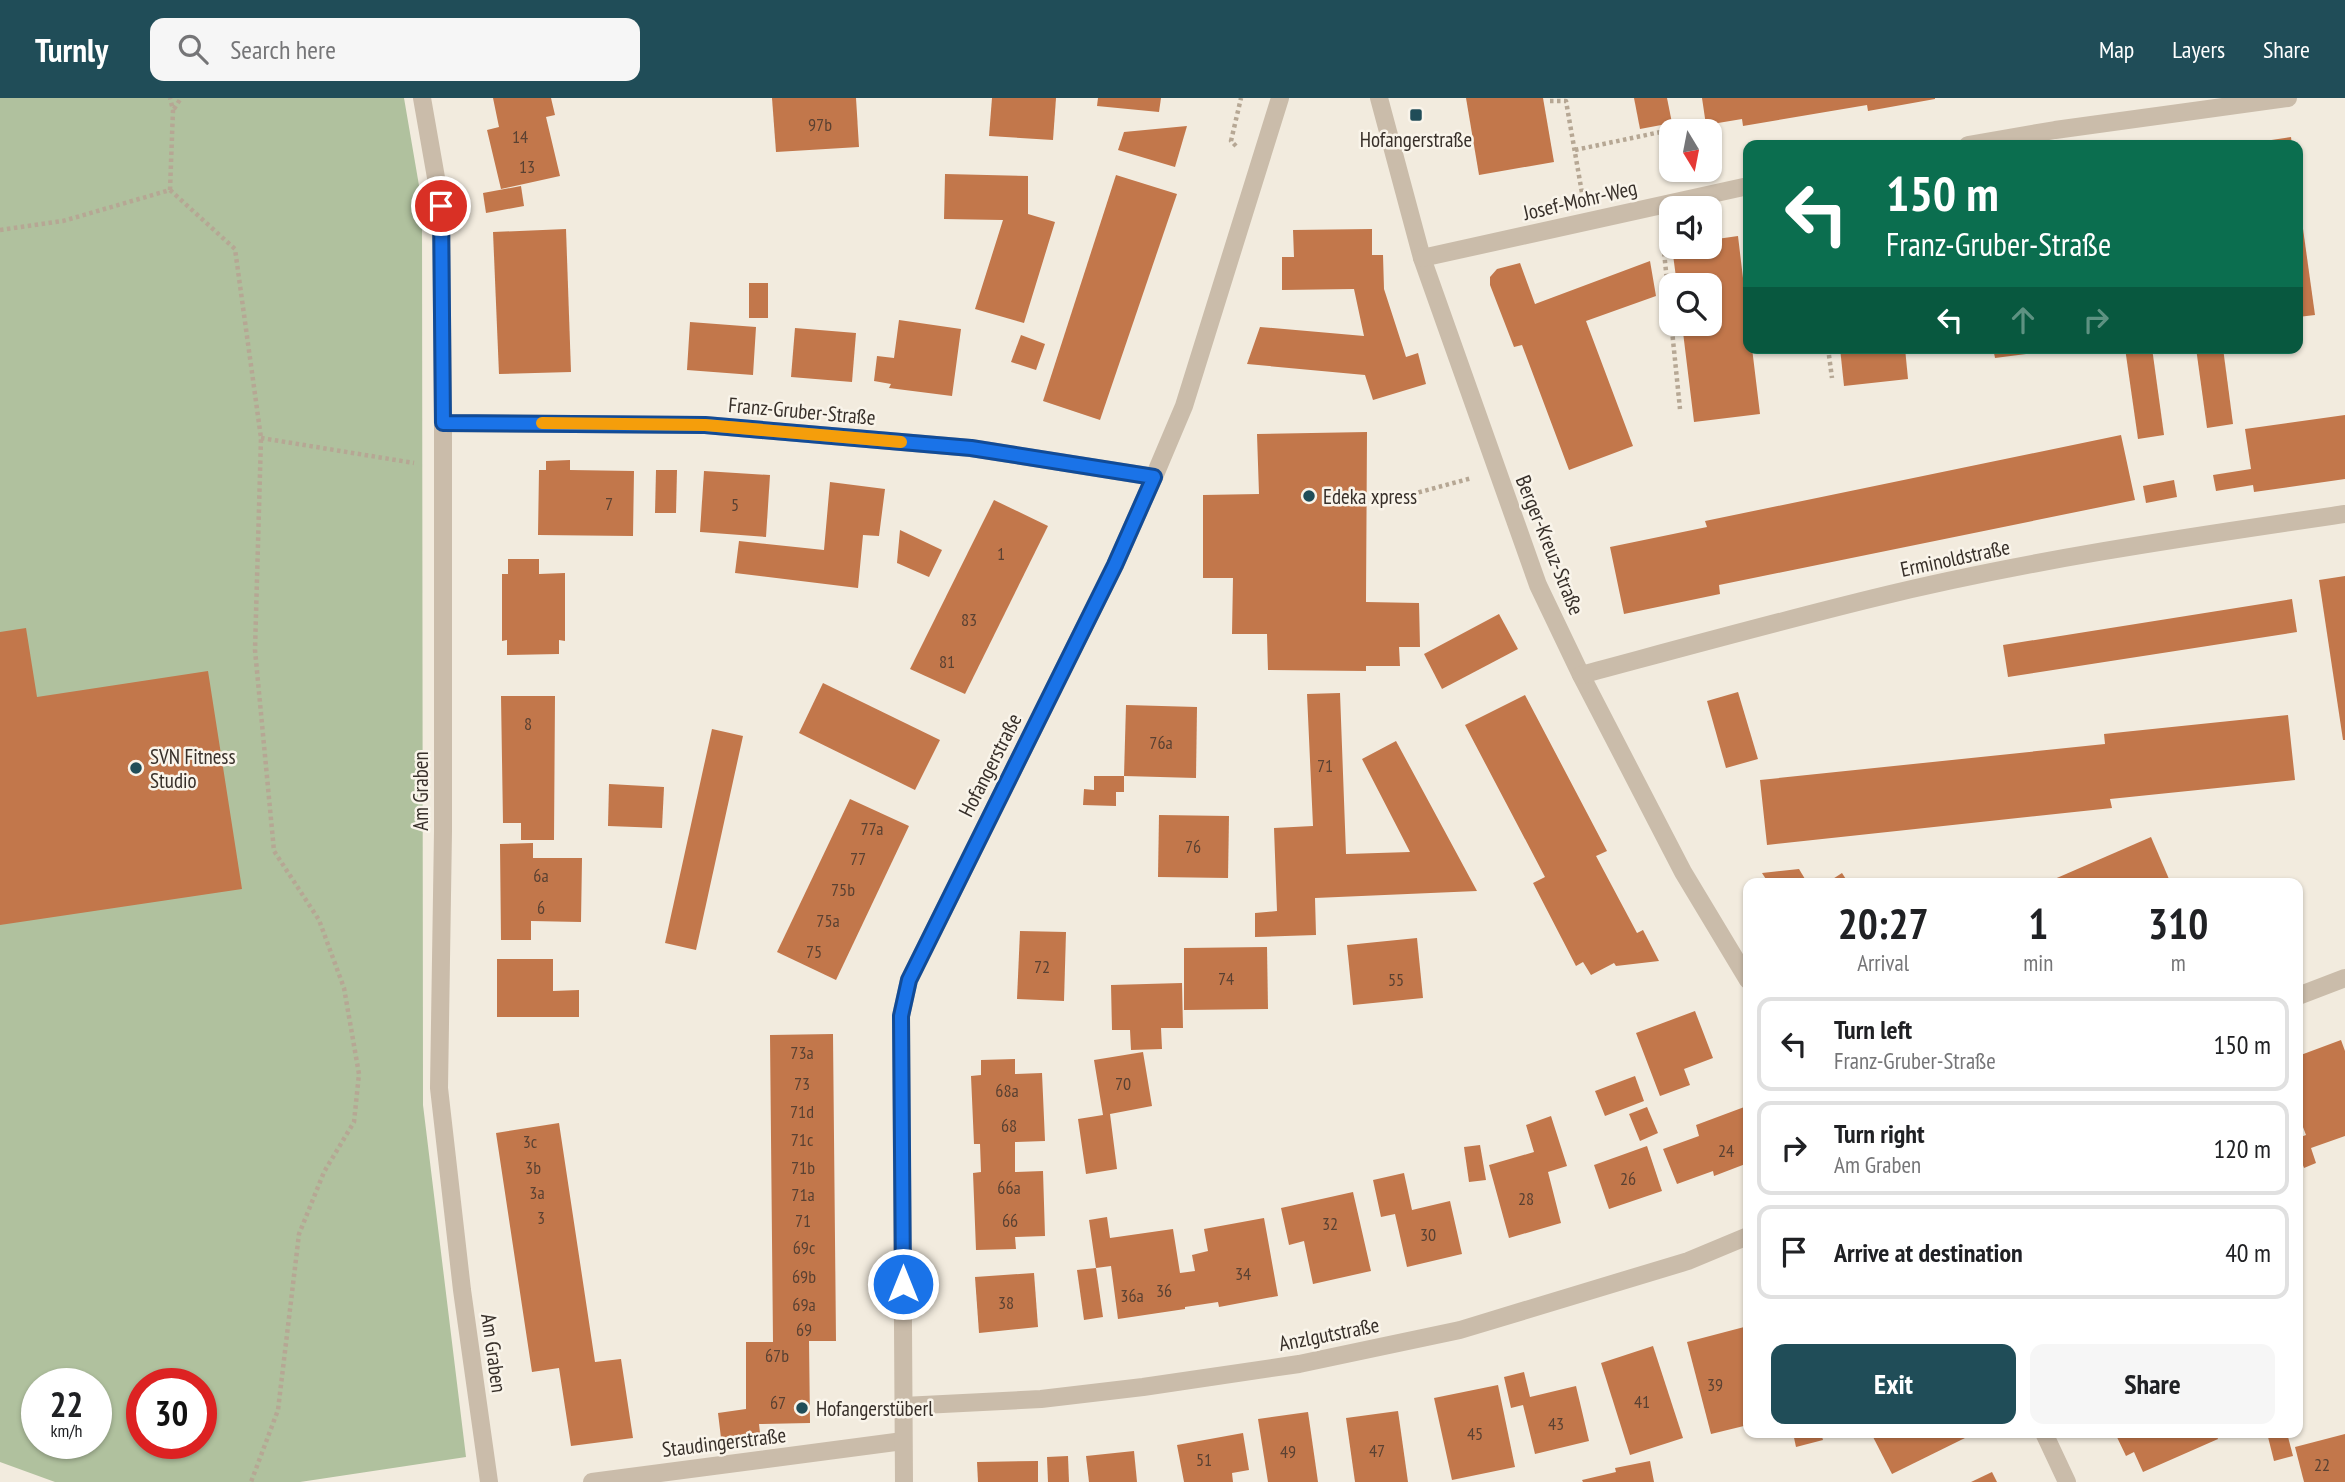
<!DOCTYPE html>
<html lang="en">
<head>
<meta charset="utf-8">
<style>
  :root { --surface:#fff; --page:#f6f6f6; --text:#202124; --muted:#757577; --line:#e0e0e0; --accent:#204d58 }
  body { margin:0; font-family:"PT Sans Narrow",sans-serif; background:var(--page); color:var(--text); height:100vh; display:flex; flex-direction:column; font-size:26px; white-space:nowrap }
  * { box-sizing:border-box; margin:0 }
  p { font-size:23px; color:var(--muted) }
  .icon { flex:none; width:38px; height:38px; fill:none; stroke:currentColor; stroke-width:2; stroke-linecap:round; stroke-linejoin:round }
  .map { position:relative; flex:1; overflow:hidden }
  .details { position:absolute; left:1743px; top:780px; width:560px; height:560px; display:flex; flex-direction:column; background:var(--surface); border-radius:14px; box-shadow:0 2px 5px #0004 }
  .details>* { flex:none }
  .hud { position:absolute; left:1743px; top:42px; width:560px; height:214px; border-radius:14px; box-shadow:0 2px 5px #0004; background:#0b6e4f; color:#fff; overflow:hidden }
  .needle { width:46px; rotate:170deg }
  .tools { position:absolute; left:1659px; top:21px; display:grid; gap:14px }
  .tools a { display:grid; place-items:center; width:63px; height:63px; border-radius:14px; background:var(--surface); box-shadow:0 2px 5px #0004; font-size:35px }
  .speed { position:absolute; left:21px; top:1270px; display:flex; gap:14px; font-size:35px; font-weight:700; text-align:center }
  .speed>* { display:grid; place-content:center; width:91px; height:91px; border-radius:50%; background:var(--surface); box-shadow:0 2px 5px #0004; line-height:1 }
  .speed small { font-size:18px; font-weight:400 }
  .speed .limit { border:10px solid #d22; background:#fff; color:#111 }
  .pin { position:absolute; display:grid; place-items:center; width:60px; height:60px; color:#fff; margin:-30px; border:4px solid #fff; border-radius:50%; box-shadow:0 2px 7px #0007 }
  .me { position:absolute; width:77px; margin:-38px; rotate:0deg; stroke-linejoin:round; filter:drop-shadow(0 0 5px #0008) }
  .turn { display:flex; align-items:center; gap:24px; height:147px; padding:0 28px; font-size:32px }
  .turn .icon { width:91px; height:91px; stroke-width:2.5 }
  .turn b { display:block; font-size:49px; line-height:60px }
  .lanes { display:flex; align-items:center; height:66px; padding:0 28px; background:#0003; justify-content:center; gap:35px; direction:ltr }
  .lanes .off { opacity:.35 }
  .eta { display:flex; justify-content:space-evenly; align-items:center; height:119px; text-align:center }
  .eta b { font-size:42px; font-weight:600; line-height:49px }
  .action { display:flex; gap:14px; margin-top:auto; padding:14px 28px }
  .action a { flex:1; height:80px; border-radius:14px; background:var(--accent); color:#fff; font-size:28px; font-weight:600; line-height:80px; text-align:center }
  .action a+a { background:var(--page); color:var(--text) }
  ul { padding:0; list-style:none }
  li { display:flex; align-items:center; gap:21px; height:94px; margin:0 14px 10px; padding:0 14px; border:4px solid var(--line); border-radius:14px }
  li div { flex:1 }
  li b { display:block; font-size:26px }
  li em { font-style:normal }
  header { display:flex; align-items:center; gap:42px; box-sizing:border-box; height:98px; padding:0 35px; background:var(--accent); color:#fff }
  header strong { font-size:33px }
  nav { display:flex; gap:38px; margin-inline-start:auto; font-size:24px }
  .search { width:490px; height:63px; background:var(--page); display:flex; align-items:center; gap:18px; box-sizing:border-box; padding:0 24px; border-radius:14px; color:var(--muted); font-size:26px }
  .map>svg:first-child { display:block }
</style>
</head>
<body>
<header>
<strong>Turnly</strong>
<div class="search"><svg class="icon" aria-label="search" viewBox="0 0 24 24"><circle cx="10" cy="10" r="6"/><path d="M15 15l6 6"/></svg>Search here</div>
<nav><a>Map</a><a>Layers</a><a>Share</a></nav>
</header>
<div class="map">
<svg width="2345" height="1384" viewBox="0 0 2345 1384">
  <rect width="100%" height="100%" fill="#f2ebde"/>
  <path fill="#b0c19e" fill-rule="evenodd" d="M0,0H404L422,105L423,1007L466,1359L300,1384H55L0,1364ZM37,1286H96V1346H37ZM142,1286H201V1346H142Z"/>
  <g fill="#c2774b">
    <polygon points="493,0 551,0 555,17 546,19 560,78 501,91 487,32 499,29"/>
    <polygon points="772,0 856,0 859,49 776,54"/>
    <polygon points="992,0 1056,0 1053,42 989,38"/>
    <polygon points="1098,0 1161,0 1159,14 1097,8"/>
    <polygon points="1466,0 1543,0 1554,64 1479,77"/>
    <polygon points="1634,0 1667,0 1672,25 1640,31"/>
    <polygon points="1702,0 1935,0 1935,1 1868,13 1867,7 1743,28 1742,21 1706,27"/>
    <polygon points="1187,28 1175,69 1118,52 1124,34"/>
    <polygon points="2291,39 2292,47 2245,47 2245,46"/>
    <polygon points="945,76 1028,78 1028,116 1055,124 1024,225 975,211 1003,122 944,121"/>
    <polygon points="1116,77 1177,96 1100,322 1043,303"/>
    <polygon points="521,88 524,108 486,115 483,95"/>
    <polygon points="2298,102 2299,102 2315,217 2298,219"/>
    <polygon points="566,131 571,274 499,276 493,134"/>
    <polygon points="1372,131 1372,157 1383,157 1384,191 1406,259 1418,255 1426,286 1373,302 1365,277 1247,266 1260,229 1364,238 1354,191 1282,192 1282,159 1294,159 1293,132"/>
    <polygon points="1738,138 1748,222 1748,250 1752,250 1760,316 1694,324 1682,226 1710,226 1710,187 1677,187 1672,149 1710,149 1710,142"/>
    <polygon points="1650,163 1656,198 1586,223 1633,348 1569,372 1522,247 1514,249 1490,187 1490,179 1497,171 1520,165 1535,206"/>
    <rect x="749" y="185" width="19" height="35"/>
    <polygon points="899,222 961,231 952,298 889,290 891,286 874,283 877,258 894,260"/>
    <polygon points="690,224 756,229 753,277 687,272"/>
    <polygon points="795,230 856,235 852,284 791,279"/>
    <polygon points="1021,237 1045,246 1036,272 1011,264"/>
    <polygon points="1840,250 1905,250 1908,281 1844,288"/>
    <polygon points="1993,250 2057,250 2057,252 1995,260"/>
    <polygon points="2125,250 2152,250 2164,337 2138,341"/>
    <polygon points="2196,250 2223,250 2233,326 2207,330"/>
    <polygon points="2345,317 2345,381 2254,394 2253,387 2216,393 2213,377 2251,371 2245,331"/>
    <polygon points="1367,334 1366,504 1419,505 1420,549 1399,549 1400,568 1366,568 1366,573 1268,572 1267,536 1232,536 1233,480 1203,480 1203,397 1259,396 1257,336"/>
    <polygon points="2121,337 2135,402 1719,487 1720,496 1624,516 1610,449 1707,429 1705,423"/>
    <polygon points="570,362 570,372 634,373 633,438 538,437 539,372 546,372 546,363"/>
    <polygon points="656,372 677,372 676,415 655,415"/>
    <polygon points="704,373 770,377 766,439 700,434"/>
    <polygon points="2174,382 2177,399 2146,405 2143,388"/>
    <polygon points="830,384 885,391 879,438 863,437 858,490 735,475 739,443 824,452"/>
    <polygon points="994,402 1048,428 965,596 910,571"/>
    <polygon points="900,432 942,452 929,479 897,465"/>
    <polygon points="508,461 539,461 539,476 565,475 565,543 559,542 559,556 507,557 507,542 502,543 502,476 508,476"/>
    <polygon points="2345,478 2345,642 2343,642 2319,482"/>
    <polygon points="2292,501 2297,534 2008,579 2003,547"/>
    <polygon points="1499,516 1518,551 1442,591 1424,556"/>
    <polygon points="26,530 37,599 208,573 242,791 0,827 0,534"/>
    <polygon points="823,585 940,642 915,692 799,635"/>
    <polygon points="1738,594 1758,661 1726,670 1707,603"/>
    <polygon points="1340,595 1346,756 1410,754 1362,661 1396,643 1477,793 1315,800 1316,837 1255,839 1255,815 1277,813 1274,730 1313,728 1307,596"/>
    <polygon points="1525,597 1607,753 1596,758 1637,835 1643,832 1659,863 1616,868 1614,865 1591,877 1583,864 1576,868 1533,785 1545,779 1465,627"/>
    <polygon points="501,598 555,598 554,742 521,742 521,725 503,725"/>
    <polygon points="1126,607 1197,609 1196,680 1124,678"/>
    <polygon points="2288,617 2295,682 2110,701 2112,710 1767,747 1760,682 2105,646 2104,636"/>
    <polygon points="712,631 743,638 696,852 665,845"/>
    <polygon points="1094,678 1124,678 1124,694 1116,694 1116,708 1083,707 1084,691 1094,692"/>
    <polygon points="609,686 664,689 662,730 608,728"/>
    <polygon points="850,701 909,728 836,882 777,854"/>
    <polygon points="1159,717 1229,718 1228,780 1158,779"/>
    <polygon points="2151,739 2169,781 2159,786 2043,786"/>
    <polygon points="533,745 533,760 582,760 581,824 531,823 531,842 501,842 500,746"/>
    <polygon points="1799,771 1808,786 1769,786 1762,775"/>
    <polygon points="1842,775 1849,786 1825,786"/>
    <polygon points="1020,833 1066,834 1064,903 1017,901"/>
    <polygon points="1417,840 1423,900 1353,907 1347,847"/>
    <polygon points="1267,849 1268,911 1184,912 1184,850"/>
    <polygon points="497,861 553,861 553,893 579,892 579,919 497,919"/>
    <polygon points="1182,885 1183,930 1161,930 1162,951 1131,952 1130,932 1112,932 1111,887"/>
    <polygon points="1695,913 1713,960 1684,971 1690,987 1660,998 1636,935"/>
    <polygon points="833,936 836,1243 809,1243 810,1325 759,1326 760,1335 721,1340 718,1315 746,1311 746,1244 773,1244 770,937"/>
    <polygon points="2341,942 2345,953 2345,1038 2311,1050 2316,1065 2304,1070 2298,1054 2298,1040 2306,1037 2298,1016 2298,958"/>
    <polygon points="1143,954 1152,1008 1110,1016 1117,1071 1086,1076 1078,1021 1103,1017 1094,962"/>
    <polygon points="1015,961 1015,976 1042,975 1045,1043 1015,1044 1015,1074 1043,1073 1045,1138 1015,1139 1016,1151 976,1152 973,1075 981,1074 980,1046 974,1046 971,978 981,977 981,962"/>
    <polygon points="1635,978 1644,1003 1605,1018 1595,993"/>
    <polygon points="1747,1008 1748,1065 1714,1078 1713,1073 1677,1086 1663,1051 1699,1038 1696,1027"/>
    <polygon points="1647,1009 1658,1035 1640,1043 1629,1016"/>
    <polygon points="1551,1018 1567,1068 1548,1074 1561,1125 1509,1140 1489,1067 1534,1054 1526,1027"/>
    <polygon points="559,1025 595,1264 621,1261 633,1340 571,1348 559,1270 532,1274 496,1035"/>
    <polygon points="1480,1047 1486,1082 1469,1084 1464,1049"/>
    <polygon points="1647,1048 1662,1093 1609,1111 1594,1067"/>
    <polygon points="1404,1075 1412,1112 1450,1103 1462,1156 1407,1169 1395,1116 1381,1119 1373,1082"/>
    <polygon points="1353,1094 1371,1173 1313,1186 1304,1143 1289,1147 1281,1110"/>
    <polygon points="1107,1119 1110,1140 1173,1131 1180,1175 1195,1173 1192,1157 1208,1153 1204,1131 1264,1120 1278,1198 1219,1209 1218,1204 1185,1209 1185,1211 1118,1221 1111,1168 1096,1170 1089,1122"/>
    <polygon points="1096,1170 1103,1219 1084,1222 1077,1172"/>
    <polygon points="1034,1175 1038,1229 979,1235 975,1179"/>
    <polygon points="1748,1228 1748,1327 1711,1336 1687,1244"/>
    <polygon points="1653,1248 1683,1340 1630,1357 1601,1265"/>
    <polygon points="1524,1274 1530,1299 1576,1288 1589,1343 1535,1356 1523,1307 1511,1310 1504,1279"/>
    <polygon points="1498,1287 1515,1369 1452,1382 1434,1300"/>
    <polygon points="1398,1313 1408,1384 1355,1384 1346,1320"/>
    <polygon points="1308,1314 1318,1384 1268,1384 1258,1321"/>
    <polygon points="1243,1335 1249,1372 1232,1375 1233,1384 1184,1384 1177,1347"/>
    <polygon points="1793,1335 1821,1335 1823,1342 1796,1349"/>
    <polygon points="1871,1335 1962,1335 1965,1340 1892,1376"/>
    <polygon points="2115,1335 2216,1335 2218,1341 2143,1374 2134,1354 2126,1358"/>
    <polygon points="2267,1335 2287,1335 2293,1358 2274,1363"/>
    <polygon points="2345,1336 2345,1384 2304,1384 2295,1349"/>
    <polygon points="1134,1353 1137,1384 1089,1384 1086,1358"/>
    <polygon points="1068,1358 1069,1384 1048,1384 1047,1359"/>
    <polygon points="1038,1363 1038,1384 978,1384 977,1364"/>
    <polygon points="1650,1363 1654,1384 1583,1384 1582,1382 1616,1374 1615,1370"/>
    <polygon points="1992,1374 1997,1384 1971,1384"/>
  </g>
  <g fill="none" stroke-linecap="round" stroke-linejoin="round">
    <g stroke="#b6a794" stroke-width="4.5" stroke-dasharray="3.5 3.5" stroke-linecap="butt">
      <polyline points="1550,3 1566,3 1582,95"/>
      <polyline points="174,11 181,0"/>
      <polyline points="1236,48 1231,43 1241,0"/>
      <polyline points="1575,52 1689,28"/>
      <polyline points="170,92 235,151 261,340 255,552 274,753 319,822 344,890 359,976 354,1024 324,1074 299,1136 278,1312 251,1384"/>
      <polyline points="170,92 173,12 170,0"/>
      <polyline points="0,132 63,123 170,92"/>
      <polyline points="1662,134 1680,311"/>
      <polyline points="1828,250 1832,280"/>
      <polyline points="261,340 414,365"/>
      <polyline points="1405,398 1472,380"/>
    </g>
    <g stroke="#cabcaa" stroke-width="18">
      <polyline points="422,0 441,108 443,325 443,733 439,990 462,1192 489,1384"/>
      <polyline points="1379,0 1422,160 1538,487 1581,577 1683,774 1748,882"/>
      <polyline points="1968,47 2055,32 2288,0"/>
      <polyline points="1422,160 1748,88"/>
      <polyline points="443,325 705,327 971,350 1154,379"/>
      <path d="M1581,577C1678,551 1776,524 1874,500C2028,462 2188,439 2345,416"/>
      <polyline points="2298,898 2345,880"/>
      <polyline points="903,1308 1041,1301 1143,1289 1299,1266 1460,1232 1688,1163 1748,1138"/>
      <polyline points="2044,1335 2067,1384"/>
      <polyline points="592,1384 903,1343"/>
      <polyline points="904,1384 901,918 909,882 1115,467 1154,379 1184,308 1280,0"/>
    </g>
  </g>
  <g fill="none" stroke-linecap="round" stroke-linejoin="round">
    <g stroke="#114b97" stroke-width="18">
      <polyline id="route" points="441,108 443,325 705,327 971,350 1154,379 1115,467 909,882 901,918 903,1186"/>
    </g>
    <use href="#route" stroke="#1a73e8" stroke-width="12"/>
    <polyline stroke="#f59e0b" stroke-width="12" points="542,325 705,327 901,344"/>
  </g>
  <g fill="#204d58" stroke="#f9f4ea" stroke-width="2.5">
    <rect x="1409" y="10" width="14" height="14" rx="3.5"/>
    <circle cx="1309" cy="398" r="7"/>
    <circle cx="136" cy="670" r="7"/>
    <circle cx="802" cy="1310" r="7"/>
  </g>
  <g text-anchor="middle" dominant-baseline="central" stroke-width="5" stroke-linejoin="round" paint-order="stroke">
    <g font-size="18" fill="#5a4132">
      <text x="820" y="26">97b</text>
      <text x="520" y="38">14</text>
      <text x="527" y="68">13</text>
      <text x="609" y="405">7</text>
      <text x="735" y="406">5</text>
      <text x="1001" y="455">1</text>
      <text x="969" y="521">83</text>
      <text x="947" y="563">81</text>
      <text x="528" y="625">8</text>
      <text x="1161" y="644">76a</text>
      <text x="1325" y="667">71</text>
      <text x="872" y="730">77a</text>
      <text x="1193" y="748">76</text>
      <text x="858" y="760">77</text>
      <text x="541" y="777">6a</text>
      <text x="843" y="791">75b</text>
      <text x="541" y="809">6</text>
      <text x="828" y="822">75a</text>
      <text x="814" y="853">75</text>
      <text x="1042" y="868">72</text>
      <text x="1226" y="880">74</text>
      <text x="1396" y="881">55</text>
      <text x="802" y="954">73a</text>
      <text x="802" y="985">73</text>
      <text x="1123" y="985">70</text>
      <text x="1007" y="992">68a</text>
      <text x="802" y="1013">71d</text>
      <text x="1009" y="1027">68</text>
      <text x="802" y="1041">71c</text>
      <text x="530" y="1043">3c</text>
      <text x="1726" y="1052">24</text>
      <text x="533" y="1069">3b</text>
      <text x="803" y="1069">71b</text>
      <text x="1628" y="1080">26</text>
      <text x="1009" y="1089">66a</text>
      <text x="537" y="1094">3a</text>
      <text x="803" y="1096">71a</text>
      <text x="1526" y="1100">28</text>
      <text x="541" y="1119">3</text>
      <text x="803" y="1122">71</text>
      <text x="1010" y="1122">66</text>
      <text x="1330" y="1125">32</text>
      <text x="1428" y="1136">30</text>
      <text x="804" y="1149">69c</text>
      <text x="1243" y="1175">34</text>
      <text x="804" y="1178">69b</text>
      <text x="1164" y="1192">36</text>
      <text x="1132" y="1197">36a</text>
      <text x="1006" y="1204">38</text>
      <text x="804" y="1206">69a</text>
      <text x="804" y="1231">69</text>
      <text x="777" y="1257">67b</text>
      <text x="1715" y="1286">39</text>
      <text x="1642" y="1303">41</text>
      <text x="778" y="1304">67</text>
      <text x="1556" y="1325">43</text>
      <text x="1475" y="1335">45</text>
      <text x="1377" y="1352">47</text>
      <text x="1288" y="1353">49</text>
      <text x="1204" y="1361">51</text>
      <text x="2322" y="1366">22</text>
    </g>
    <g font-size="21" fill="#372f29" stroke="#f9f4ea" text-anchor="start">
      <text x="1416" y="41" text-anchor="middle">Hofangerstraße</text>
      <text x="1323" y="398">Edeka xpress</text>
      <text x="150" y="658">SVN Fitness<tspan x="150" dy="24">Studio</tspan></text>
      <text x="816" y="1310">Hofangerstüberl</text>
    </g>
    <g font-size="21" fill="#372f29" stroke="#f9f4ea">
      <text transform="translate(1580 102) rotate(-13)">Josef-Mohr-Weg</text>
      <text transform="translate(802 313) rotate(5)">Franz-Gruber-Straße</text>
      <text transform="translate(1550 447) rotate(68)">Berger-Kreuz-Straße</text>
      <text transform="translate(1955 460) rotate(-12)">Erminoldstraße</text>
      <text transform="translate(990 667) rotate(-63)">Hofangerstraße</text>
      <text transform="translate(420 693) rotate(-90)">Am Graben</text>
      <text transform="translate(1329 1236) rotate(-11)">Anzlgutstraße</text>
      <text transform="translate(494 1255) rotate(82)">Am Graben</text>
      <text transform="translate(724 1344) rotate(-7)">Staudingerstraße</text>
    </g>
  </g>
</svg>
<div class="tools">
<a><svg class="needle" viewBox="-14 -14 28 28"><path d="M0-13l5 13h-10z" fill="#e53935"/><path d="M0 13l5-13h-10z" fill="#757577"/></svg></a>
<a><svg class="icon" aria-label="sound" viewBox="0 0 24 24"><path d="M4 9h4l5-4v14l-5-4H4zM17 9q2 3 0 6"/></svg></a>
<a><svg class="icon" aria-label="search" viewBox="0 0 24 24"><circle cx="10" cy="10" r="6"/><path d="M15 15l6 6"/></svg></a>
</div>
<div class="speed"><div>22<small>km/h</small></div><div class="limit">30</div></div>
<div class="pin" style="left:441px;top:108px;background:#d93025"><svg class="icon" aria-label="arrive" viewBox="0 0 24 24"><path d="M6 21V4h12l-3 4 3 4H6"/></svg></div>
<svg class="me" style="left:903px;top:1186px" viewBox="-20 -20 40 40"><circle r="17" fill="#1a73e8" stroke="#fff" stroke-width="3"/><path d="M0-11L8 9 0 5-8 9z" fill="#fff"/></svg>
<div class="hud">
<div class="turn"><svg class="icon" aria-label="left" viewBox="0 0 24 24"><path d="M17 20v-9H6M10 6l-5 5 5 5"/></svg><div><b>150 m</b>Franz-Gruber-Straße</div></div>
<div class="lanes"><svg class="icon" aria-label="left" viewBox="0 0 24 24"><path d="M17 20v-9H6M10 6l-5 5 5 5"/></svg><svg class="icon off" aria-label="ahead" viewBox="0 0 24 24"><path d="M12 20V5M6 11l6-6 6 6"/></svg><svg class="icon off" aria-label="right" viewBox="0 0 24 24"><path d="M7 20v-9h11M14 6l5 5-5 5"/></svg></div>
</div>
<section class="details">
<div class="eta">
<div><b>20:27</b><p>Arrival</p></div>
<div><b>1</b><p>min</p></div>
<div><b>310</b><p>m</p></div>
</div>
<ul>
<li><svg class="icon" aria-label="left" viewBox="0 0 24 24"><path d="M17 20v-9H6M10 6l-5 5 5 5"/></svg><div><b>Turn left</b><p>Franz-Gruber-Straße</p></div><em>150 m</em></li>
<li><svg class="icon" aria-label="right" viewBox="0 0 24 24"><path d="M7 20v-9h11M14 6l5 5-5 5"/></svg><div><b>Turn right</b><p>Am Graben</p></div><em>120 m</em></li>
<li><svg class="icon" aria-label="arrive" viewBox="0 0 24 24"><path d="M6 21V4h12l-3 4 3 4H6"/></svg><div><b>Arrive at destination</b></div><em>40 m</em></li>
</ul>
<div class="action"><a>Exit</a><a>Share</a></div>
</section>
</div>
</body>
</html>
